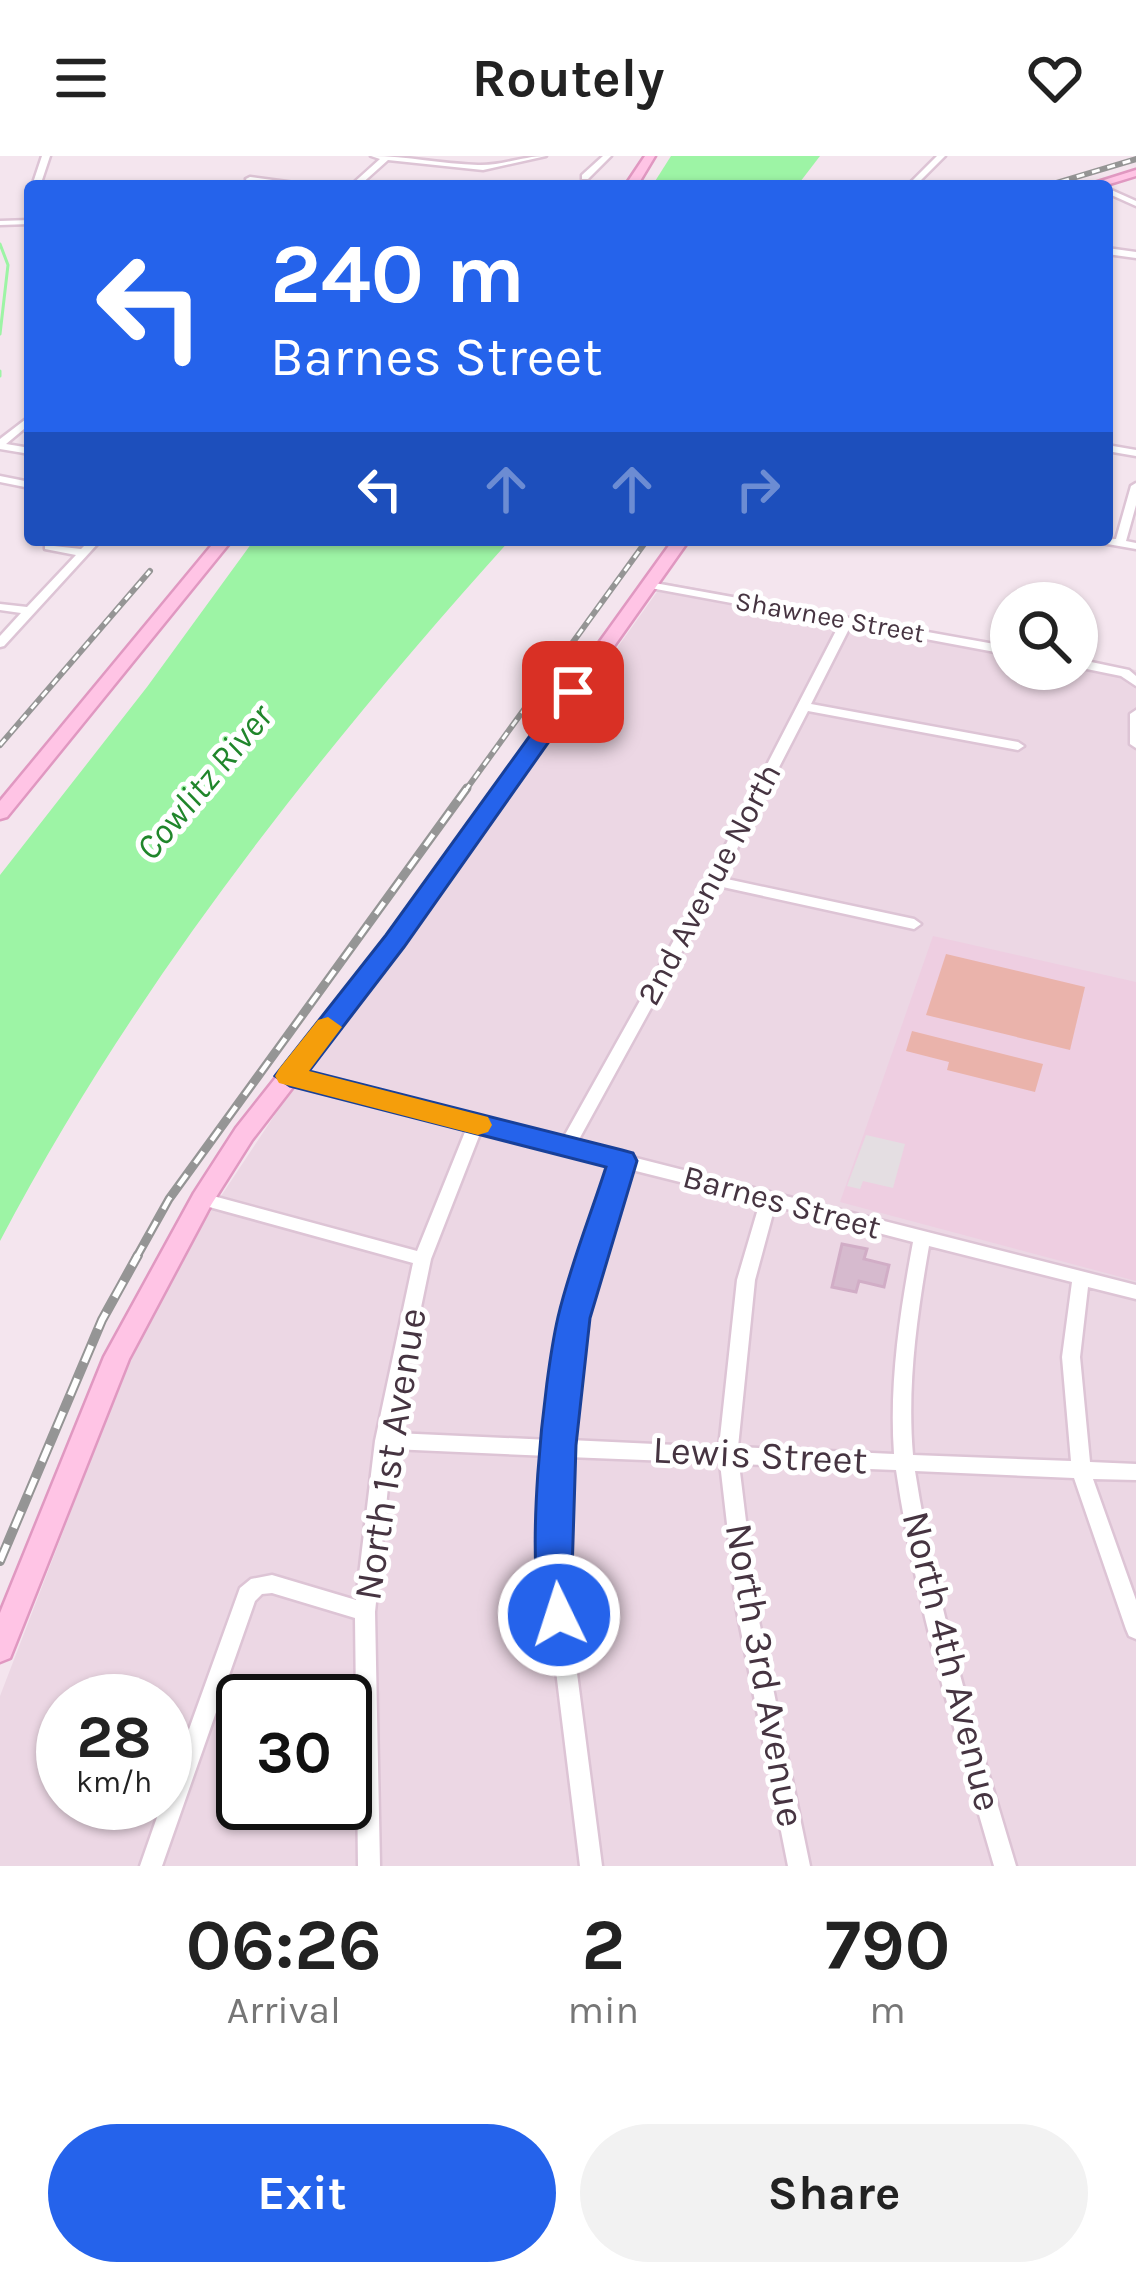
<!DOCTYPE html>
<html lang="en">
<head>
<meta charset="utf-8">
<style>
  :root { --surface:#fff; --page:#f2f2f2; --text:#222; --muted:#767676; --accent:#2563eb }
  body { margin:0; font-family:Karla,sans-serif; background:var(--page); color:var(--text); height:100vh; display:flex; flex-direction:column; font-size:45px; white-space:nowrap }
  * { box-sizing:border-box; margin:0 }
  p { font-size:39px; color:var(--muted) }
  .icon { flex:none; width:66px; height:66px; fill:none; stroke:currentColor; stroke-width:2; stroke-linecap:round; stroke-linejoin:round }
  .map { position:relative; height:1710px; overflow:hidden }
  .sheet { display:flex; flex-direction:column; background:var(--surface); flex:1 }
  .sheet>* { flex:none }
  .top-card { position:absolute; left:24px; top:24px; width:1089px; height:366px; border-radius:12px; box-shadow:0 3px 9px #0004; background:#2563eb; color:#fff; overflow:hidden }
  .buttons { position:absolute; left:990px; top:426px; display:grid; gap:24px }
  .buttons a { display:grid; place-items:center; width:108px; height:108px; border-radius:50%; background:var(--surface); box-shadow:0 3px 9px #0004; font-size:60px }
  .speed { position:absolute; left:36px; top:1518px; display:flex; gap:24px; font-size:60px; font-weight:700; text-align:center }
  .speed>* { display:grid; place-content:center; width:156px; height:156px; border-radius:50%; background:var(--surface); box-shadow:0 3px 9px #0004; line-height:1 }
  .speed small { font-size:30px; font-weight:400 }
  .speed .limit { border:6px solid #111; border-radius:18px; background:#fff; color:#111 }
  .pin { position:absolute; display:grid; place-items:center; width:102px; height:102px; color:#fff; margin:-51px; border-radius:24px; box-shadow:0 6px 18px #0006 }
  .me { position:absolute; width:132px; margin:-66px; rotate:356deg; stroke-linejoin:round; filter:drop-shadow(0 0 9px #0008) }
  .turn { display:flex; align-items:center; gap:42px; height:252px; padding:0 48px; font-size:54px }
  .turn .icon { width:156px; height:156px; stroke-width:2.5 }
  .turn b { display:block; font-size:84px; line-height:102px }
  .lanes { display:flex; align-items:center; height:114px; padding:0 48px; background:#0003; justify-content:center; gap:60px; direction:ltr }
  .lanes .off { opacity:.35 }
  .eta { display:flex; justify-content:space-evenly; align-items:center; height:204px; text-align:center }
  .eta b { font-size:72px; font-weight:700; line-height:84px }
  .cta { display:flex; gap:24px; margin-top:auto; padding:24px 48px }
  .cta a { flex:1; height:138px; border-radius:72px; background:var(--accent); color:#fff; font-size:48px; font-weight:700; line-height:138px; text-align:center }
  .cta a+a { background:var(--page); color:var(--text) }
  header { display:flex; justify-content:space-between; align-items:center; height:156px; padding:0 48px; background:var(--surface); font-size:54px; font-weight:700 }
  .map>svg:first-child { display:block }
</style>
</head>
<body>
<header><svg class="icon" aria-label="menu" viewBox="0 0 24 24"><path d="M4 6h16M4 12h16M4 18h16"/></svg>Routely<svg class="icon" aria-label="heart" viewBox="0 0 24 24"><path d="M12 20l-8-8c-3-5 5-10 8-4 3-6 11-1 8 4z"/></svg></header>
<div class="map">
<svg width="1136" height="1710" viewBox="0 0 1136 1710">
  <rect width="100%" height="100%" fill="#f4e5ee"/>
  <path fill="#ecd7e4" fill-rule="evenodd" d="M664,426L1011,491V513H1077V503L1136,514V1710H0V1540L118,1233L176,1108L292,933L419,770ZM63,1545H165V1647H63ZM243,1545H345V1647H243Z"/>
  <polygon fill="#eecee1" points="933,780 1136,826 1136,1125 840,1046"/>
  <g fill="#eab3ab">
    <polygon points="946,798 1085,831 1070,894 926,859"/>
    <polygon points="912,875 1043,908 1035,936 947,914 949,906 906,895"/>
  </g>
  <polygon fill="#e4dee2" points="866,979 905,988 893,1032 863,1025 860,1033 847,1030"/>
  <g fill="#9df4a5">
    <polygon points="671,0 820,0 797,30 652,30"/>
    <path d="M254,384H510C316,600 136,827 0,1085V719L147,531Z"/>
  </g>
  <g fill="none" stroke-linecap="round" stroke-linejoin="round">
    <g stroke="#9df4a5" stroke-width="3">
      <polyline points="0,88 8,109 0,178"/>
      <polyline points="0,215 0,220"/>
    </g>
  </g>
  <polygon fill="#d6bace" stroke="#d1adc6" stroke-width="3" points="842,1088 867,1093 864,1103 889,1109 884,1131 859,1125 856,1136 832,1131"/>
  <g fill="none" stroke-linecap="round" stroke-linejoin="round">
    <g stroke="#ddc4d5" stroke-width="5">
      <g id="street">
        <polygon points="42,0 50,0 40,30 32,30"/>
        <path d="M371,0C407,0 442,8 478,9C501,10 523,0 546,0L483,14L388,4L359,30H350L380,3Z"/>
        <polygon points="603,0 611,0 588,23 582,23 582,19"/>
        <polygon points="937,0 945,0 915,30 907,30"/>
        <polygon points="250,21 302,28 306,30 284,30 247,25 246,23"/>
        <polygon points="1107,32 1136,45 1136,50 1107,37"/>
        <polygon points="30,64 30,68 0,69 0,65"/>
        <polygon points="1107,92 1136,96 1136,102 1107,98"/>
        <polygon points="30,260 30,268 6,288 30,292 30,298 0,293 0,283"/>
        <polygon points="1107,289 1136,294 1136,300 1107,295"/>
        <polygon points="0,320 30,326 30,332 0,326"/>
        <polygon points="1136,327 1136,349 1126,385 1136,387 1136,393 1096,386 1095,384 1116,383 1131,330"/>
        <polygon points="90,384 101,384 4,490 0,491 0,480 21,457 0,454 0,448 27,451 76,399 45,393 45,389 81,393"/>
        <path d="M649,426L1011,491V499L851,469L811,548L1018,586L1024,590L1018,594L808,555L722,722L914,763L921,768L914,773L718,730L577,987L1136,1129V1143L1088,1131L1080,1201L1090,1306L1136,1308V1324L1093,1323L1136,1444V1483L1129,1480L1126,1473L1074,1322L915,1315C936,1450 977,1579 1016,1710H994C956,1579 916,1450 896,1314L739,1308L757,1455L810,1710H788L737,1455L720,1307L568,1301L564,1417L602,1710H580L544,1417L549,1300L392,1293L375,1456L380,1710H358L355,1462L272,1437L262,1438L255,1445L162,1710H140L162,1647H165V1640L240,1432L251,1423L272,1419L356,1444L375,1285L413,1107L202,1049L196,1048L194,1043L196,1038L202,1037L417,1095L467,971L284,924L281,920L284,916L289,914L562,984L707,725L840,467L645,431V427ZM481,975L613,1009L565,1162L550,1284L395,1277L431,1103ZM628,1013L760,1046L737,1124L719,1291L569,1284L583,1162ZM775,1050L913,1086C900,1156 889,1227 894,1298L738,1291L755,1124ZM929,1090L1072,1126L1062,1201L1071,1305L913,1299C907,1229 917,1159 929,1090Z"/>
        <polygon points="1077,503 1129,514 1136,520 1136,530 1121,520 1077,511"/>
        <polygon points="1136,554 1136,592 1130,588 1130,558"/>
      </g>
    </g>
    <g stroke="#e098c1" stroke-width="5">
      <g id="secondary">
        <polygon points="645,0 655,0 637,30 625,30"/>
        <polygon points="1136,14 1136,20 1103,30 1085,30"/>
        <polygon points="216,384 232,384 7,661 0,663 0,645"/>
        <polygon points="673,384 689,384 402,790 252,984 211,1049 129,1203 14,1492 10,1502 0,1506 0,1457 104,1201 194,1037 236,972 388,780"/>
      </g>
    </g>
    <use href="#street" fill="#fff" fill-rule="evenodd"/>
    <use href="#secondary" fill="#ffc4e5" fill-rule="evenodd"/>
    <g stroke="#959595" stroke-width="6">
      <g id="rail-far2">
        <polyline points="1046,30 1136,3"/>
        <polyline points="0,589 150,415"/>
        <polyline points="465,635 647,384"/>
      </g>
    </g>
    <g stroke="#959595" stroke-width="9">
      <polyline id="rail-far1" points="136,1102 169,1043 467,632"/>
    </g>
    <g stroke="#959595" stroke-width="10">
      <polyline id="rail" points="0,1405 102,1164 138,1099"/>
    </g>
    <use href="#rail-far2" stroke="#fff" stroke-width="3" stroke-dasharray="8" stroke-linecap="butt"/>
    <use href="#rail-far1" stroke="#fff" stroke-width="4.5" stroke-dasharray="14" stroke-linecap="butt"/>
    <use href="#rail" stroke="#fff" stroke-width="6" stroke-dasharray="18" stroke-linecap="butt"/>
  </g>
  <path fill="#2563eb" stroke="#184099" stroke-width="3" d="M573,529L584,536L404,791L309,915L622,994L633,997L637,1005L590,1162L576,1289L572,1417L577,1459L572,1471L559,1476L546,1471C522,1417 544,1222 558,1161C570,1110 590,1061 606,1011L290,930L275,920L386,779L565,531Z"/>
  <polygon fill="#f59e0b" points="328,861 342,871 309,915 488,961 492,969 488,976 478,979 279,927 275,920 279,913 318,864"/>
  <g text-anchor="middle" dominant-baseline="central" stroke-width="10" stroke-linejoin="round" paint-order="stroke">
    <g font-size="27" fill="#463441" stroke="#fff">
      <text transform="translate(830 461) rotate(10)">Shawnee Street</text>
    </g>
    <g font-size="33" fill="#463441" stroke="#fff">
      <text transform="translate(709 728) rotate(-62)">2nd Avenue North</text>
      <text transform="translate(782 1046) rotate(15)">Barnes Street</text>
    </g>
    <g font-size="36" font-style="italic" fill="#20862b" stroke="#fff">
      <text transform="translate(204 626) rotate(-50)">Cowlitz River</text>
    </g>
    <g font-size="39" fill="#463441" stroke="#fff">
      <text transform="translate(390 1298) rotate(-81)">North 1st Avenue</text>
      <text transform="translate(760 1299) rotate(3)">Lewis Street</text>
      <text transform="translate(952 1505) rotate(76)">North 4th Avenue</text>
      <text transform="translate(765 1519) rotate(80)">North 3rd Avenue</text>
    </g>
  </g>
</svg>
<div class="buttons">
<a><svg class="icon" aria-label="search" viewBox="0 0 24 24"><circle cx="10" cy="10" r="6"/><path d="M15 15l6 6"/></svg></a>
</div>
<div class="speed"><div>28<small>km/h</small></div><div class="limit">30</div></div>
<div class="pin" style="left:573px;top:536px;background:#d93025"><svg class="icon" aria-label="arrive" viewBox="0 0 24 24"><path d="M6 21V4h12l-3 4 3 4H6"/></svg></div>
<svg class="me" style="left:559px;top:1459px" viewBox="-20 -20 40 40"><circle r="17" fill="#2563eb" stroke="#fff" stroke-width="3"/><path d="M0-11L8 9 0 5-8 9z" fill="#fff"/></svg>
<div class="top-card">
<div class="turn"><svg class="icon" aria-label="left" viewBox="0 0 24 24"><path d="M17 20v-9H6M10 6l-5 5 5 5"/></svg><div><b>240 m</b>Barnes Street</div></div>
<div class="lanes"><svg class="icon" aria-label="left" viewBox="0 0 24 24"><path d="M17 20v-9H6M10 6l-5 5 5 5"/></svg><svg class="icon off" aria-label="ahead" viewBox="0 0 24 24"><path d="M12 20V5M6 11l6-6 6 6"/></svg><svg class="icon off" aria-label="ahead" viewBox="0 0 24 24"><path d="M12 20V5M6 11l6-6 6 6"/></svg><svg class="icon off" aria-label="right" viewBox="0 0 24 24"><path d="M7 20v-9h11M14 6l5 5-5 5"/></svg></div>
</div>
</div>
<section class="sheet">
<div class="eta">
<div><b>06:26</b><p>Arrival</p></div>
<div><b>2</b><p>min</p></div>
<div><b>790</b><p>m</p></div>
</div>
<div class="cta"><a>Exit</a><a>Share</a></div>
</section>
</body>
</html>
